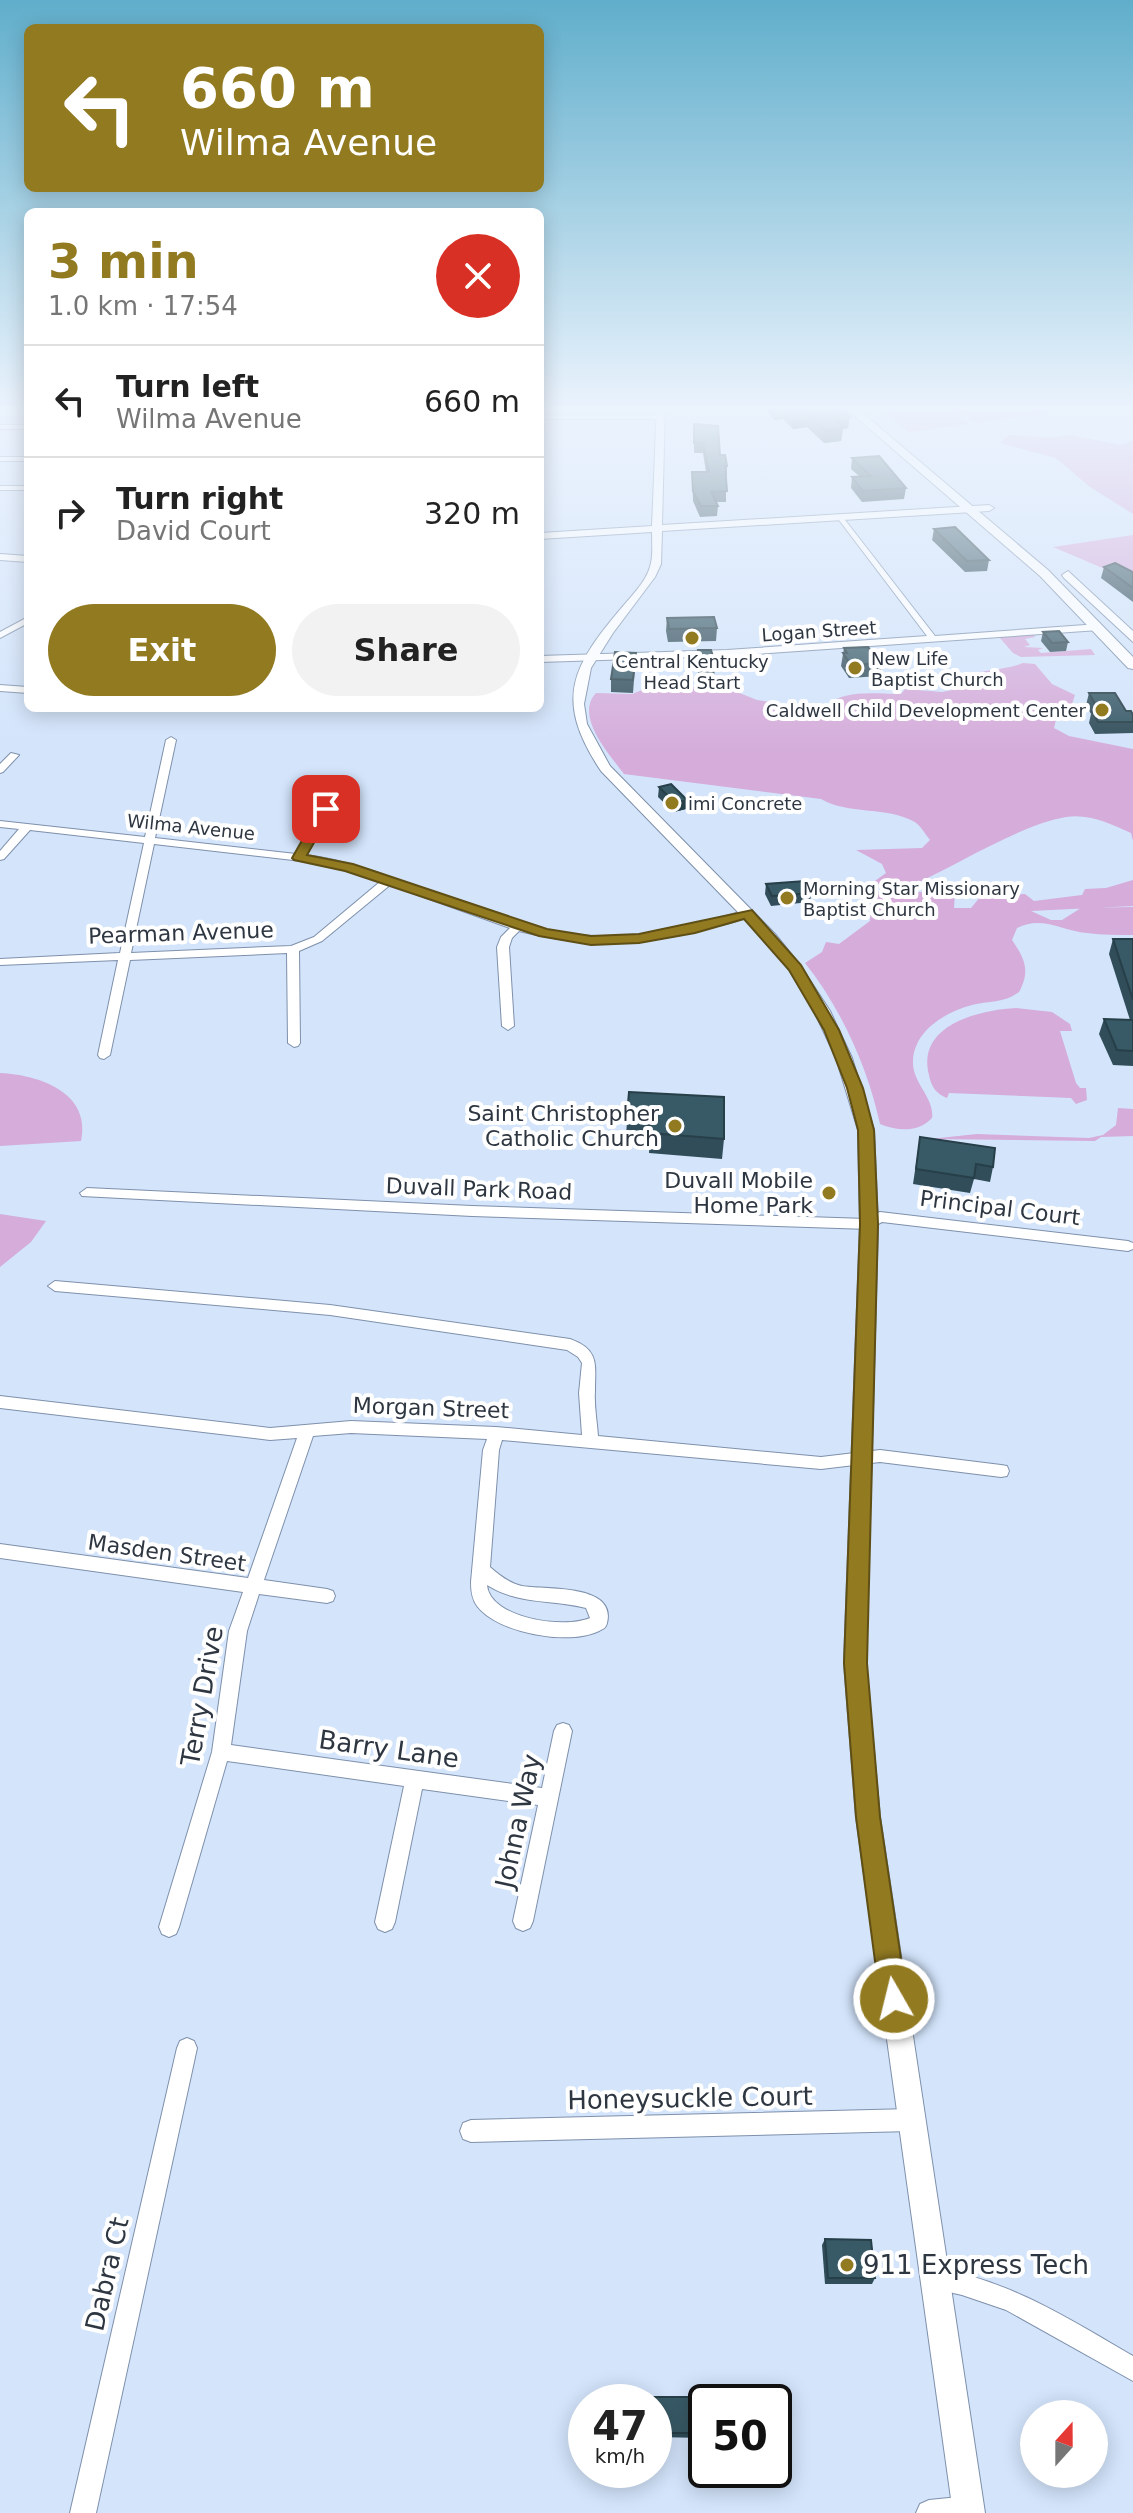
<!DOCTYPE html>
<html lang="en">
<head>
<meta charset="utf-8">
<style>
  :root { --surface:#fff; --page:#f2f2f2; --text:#222; --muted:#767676; --line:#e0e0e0; --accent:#927a21 }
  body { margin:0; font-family:"DejaVu Sans",sans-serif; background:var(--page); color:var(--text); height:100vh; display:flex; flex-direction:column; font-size:30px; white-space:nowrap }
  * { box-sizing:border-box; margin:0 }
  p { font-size:26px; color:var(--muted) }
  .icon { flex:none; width:44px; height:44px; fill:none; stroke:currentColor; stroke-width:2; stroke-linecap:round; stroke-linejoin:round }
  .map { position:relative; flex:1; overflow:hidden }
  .panel { position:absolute; left:24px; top:208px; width:520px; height:504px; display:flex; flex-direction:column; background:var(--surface); border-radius:12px; box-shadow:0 4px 20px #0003 }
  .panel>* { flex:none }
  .top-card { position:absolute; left:24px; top:24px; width:520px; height:168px; border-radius:12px; box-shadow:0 4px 20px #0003; background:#927a21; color:#fff; overflow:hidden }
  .needle { width:52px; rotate:21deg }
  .fabs { position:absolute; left:1020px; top:2400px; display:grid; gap:16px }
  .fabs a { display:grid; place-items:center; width:88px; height:88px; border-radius:50%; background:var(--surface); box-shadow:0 4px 20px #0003; font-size:40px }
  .speed { position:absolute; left:568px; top:2384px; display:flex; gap:16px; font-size:40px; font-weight:700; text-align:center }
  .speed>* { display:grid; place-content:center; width:104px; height:104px; border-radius:50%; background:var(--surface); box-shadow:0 4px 20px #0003; line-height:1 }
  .speed small { font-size:20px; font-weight:400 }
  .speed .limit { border:4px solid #111; border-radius:12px; background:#fff; color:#111 }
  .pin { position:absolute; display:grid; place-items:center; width:68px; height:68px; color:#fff; margin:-34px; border-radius:16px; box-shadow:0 4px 12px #0006 }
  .me { position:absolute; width:88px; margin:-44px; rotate:352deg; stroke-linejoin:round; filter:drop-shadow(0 0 6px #0008) }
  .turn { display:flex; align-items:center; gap:28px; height:168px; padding:0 24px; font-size:36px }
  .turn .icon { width:104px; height:104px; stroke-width:2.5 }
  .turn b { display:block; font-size:56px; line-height:68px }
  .round { display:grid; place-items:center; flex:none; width:84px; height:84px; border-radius:42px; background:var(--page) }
  .head { display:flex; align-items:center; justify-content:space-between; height:136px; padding:0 24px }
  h1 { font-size:48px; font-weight:700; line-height:60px; color:var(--accent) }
  .button { display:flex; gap:16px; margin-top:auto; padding:16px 24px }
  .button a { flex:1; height:92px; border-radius:48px; background:var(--accent); color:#fff; font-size:32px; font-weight:700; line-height:92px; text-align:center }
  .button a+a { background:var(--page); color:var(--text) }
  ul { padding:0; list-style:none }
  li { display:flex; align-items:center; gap:24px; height:112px; padding:0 24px; border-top:2px solid var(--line) }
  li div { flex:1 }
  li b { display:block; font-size:30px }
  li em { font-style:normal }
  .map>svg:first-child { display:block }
</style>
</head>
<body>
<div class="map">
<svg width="1133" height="2513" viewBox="0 0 1133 2513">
  <rect width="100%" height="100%" fill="#d3e4fb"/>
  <g fill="#d5acda">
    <polygon points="883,405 1104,405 976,423 968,419 970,414 954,415 969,424 909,432 885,412 888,410"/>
    <polygon points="1009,435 1055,438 1069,435 1121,445 1133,440 1133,514 1090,487 1056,458 1000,443"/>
    <polygon points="1133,535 1133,581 1053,547"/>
    <polygon points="1034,634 1035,637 1025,639 1030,645 1024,647 1043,648 1038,650 1041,653 1091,649 1095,655 1021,657 1013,653 999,637"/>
    <path d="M1023,663L1035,664L1052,684L1075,695L1070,710L1057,716L1054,728L1069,736L1133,749V841L1131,833C1112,824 1088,813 1066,817C1020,825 957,865 913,885L897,887L872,883L886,873L882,864L856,850L922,848L930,840C925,834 920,824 913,821C884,806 849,815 821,799L624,774C610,755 574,716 596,693L632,694L642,690L701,686L737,692L757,700L824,710C837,688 879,694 901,694L905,689L942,692L962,688L955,679C963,672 1005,671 1023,663Z"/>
    <path d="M1133,880V906L1031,911L1051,920H1062L1081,908L1133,907V935C1118,935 1102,935 1087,933C1062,931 1042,915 1017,928L1012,940C1024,958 1031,970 1019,992C1005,1003 988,1001 972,1005C945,1012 914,1031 913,1061C912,1083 935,1098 932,1118C918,1133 897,1131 880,1124C868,1068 841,1008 805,963L822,952L826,942L839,944L870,921L872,891L955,893L954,908H971L981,896L1025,894L1034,901L1082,895L1085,889L1106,888Z"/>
    <path d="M1016,1008L1052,1012L1070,1024L1072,1031H1060L1076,1083L1080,1088H1086L1087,1100L1076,1104L1071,1098L949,1093L947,1098C936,1094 931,1086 929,1075C916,1025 979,1010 1016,1008Z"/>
    <path d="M0,1073C39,1075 91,1092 81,1141L0,1146Z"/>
    <polygon points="1118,1108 1133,1109 1133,1136 1101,1137 1095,1141 930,1139 977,1134 1089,1138 1103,1135 1116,1125"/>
    <polygon points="0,1214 46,1221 31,1242 0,1267"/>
  </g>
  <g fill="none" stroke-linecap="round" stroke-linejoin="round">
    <g stroke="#7e90ab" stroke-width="2">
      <g id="minor">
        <polygon points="540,415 661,415 664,417 661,419 540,419"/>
        <rect x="0" y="425" width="28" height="4"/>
        <rect x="0" y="457" width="28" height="4"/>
        <rect x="0" y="486" width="28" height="4"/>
        <polygon points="842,516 935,636 1099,624 1103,627 1099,630 727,656 540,662 540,656 727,650 927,636 839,520 838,518"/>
        <polygon points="28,617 28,623 0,638 0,632"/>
        <polygon points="0,685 28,687 28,693 0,691"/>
        <path d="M171,737L176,740L155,838L296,854L323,806L321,793L326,790L331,793L333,806L306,855C356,861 405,883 453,901C475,909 500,921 523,923L524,926C615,947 660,934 747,910L752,913C740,922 721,925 705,929C636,947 589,948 519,931L512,938L509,947L514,1026L508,1030L502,1026L497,947L501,937L510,928L390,885L322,941L299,951L300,1043L298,1046L294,1047L288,1043L287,953L130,960L110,1055L104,1059L100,1058L98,1055L118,960L0,965V959L120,953L144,843L30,830L4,859L0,860V851L19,829L0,827V821L145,837L166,740ZM154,844L319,863L381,881L314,937L291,946L131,953Z"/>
        <polygon points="11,753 19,755 3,772 0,773 0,764"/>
        <polygon points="87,1188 472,1206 866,1219 880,1212 1128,1241 1133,1243 1133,1249 1128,1251 882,1222 869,1229 472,1216 82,1196 80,1193"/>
        <path d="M55,1281L330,1305L570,1339C600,1350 595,1364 595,1391C594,1406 597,1421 598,1436L821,1457L880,1450L1001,1465L1007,1466L1009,1471L1007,1476L1001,1477L880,1462L821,1469L502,1440L499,1450L490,1567C499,1575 509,1583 522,1586C543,1590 617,1583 607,1623C606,1628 603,1629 599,1631C569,1646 497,1633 477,1606C472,1599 471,1591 471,1582L483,1450L487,1439L351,1433L313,1436L264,1580L327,1589L333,1591L335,1596L333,1601L327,1603L259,1594L247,1631L231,1745L542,1788L554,1731L557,1725L563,1723L569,1725L572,1731L533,1921L530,1928L523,1931L516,1928L513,1921L538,1805L422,1789L395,1922L392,1929L385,1932L378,1929L375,1922L404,1786L227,1761L179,1927L176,1934L169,1937L162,1934L159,1927L212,1752L229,1631L243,1592L0,1558V1544L248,1578L297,1438L270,1440L0,1408V1396L270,1428L351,1421L496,1427L582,1435L579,1393L582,1363L578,1357L567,1350L330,1315L55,1291L48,1286ZM487,1585C518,1605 552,1599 586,1608L590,1618C565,1629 490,1619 487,1585Z"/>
        <polygon points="187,2038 194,2041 197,2048 96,2513 70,2513 177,2048 180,2041"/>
        <polygon points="911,2109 919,2112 922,2120 919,2128 911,2131 471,2142 463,2139 460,2131 463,2123 471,2120"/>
        <path d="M935,2268C1009,2280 1069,2319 1133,2356V2381L1006,2310L962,2295L927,2287L924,2279L927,2271Z"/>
        <polygon points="969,2496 978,2499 981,2508 979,2513 916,2513 920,2504 929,2500"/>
      </g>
    </g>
    <g stroke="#7e90ab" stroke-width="2">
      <g id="major">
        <path d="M657,405H665L662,525L989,505L994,508L989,511L662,531L661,564L655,577L613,633L591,668L584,704L587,724L610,766L775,934L800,965L830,1011L852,1058L874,1130L878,1224L866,1663L880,1817L985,2513H953L856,1817L844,1663L860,1224L858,1130L836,1058L814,1011L789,970L765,940L601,771C553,699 572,666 624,605C634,593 648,579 651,563C653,554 652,542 652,532L540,539V533L652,526Z"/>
        <polygon points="0,554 28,556 28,562 0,560"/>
      </g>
    </g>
    <g stroke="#7e90ab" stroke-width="2">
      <g id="highway">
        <polygon points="842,405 853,405 1048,570 1133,657 1133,669 1128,668 1040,576"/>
        <polygon points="1068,571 1133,631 1133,642 1064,578 1062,575"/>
      </g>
    </g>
    <use href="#minor" fill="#fff" fill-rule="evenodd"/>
    <use href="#major" fill="#fff" fill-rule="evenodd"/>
    <use href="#highway" fill="#fff" fill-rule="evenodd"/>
  </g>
  <g fill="#304d59">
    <polygon points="761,405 810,405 815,408 848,428 843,429 841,441 824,443 807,427 793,429 783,419 774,420"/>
    <polygon points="694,424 720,455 727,466 727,476 726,476 726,502 716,502 718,506 717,516 700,517 693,501 692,472 706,472 703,453 694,453"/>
    <polygon points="852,458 906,488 904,499 862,502 851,488 852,477 859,476 851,469"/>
    <polygon points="934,529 989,560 987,571 965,572 932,540"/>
    <polygon points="1104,567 1133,572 1133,602 1101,578"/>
    <polygon points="667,618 717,628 716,641 668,642 666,631"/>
    <polygon points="1043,632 1068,642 1066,651 1050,652 1041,641"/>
    <polygon points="844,648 882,663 880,676 849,678 841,666"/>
    <polygon points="698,650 715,663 714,680 700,681 697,668"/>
    <polygon points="636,653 633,693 611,692 611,679"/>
    <polygon points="1089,693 1133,715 1133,733 1095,734 1089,723 1091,714 1086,705"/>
    <polygon points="659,787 687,800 686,809 674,812 658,797"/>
    <polygon points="766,884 811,893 810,902 771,906 765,894"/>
    <polygon points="1113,939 1133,939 1133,1066 1113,1065 1099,1034 1104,1019 1130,1020 1109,954"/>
    <polygon points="629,1092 724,1139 722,1159 649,1153 650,1137 626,1136"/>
    <polygon points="920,1137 993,1167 990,1182 974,1179 970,1193 913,1184"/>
    <polygon points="825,2239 875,2278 872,2284 825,2284 822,2245"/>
    <polygon points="648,2397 706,2402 706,2438 654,2437 654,2402 647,2402"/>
  </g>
  <g fill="#273f48">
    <polygon points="775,407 784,407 783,419 774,420"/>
    <polygon points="808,415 807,427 793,429 794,416"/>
    <polygon points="850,416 848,428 843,429 841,441 824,443 825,430 831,417"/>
    <polygon points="687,800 686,809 674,812 675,803"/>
  </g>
  <g fill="#385a67" stroke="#273f48" stroke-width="2">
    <polygon points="773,405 810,405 815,408 838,406 850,416 831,417 843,428 825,430 808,415 794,416 784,407 775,407"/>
    <polygon points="694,424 718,426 720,455 725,455 727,466 725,466 727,491 711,492 718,506 701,506 693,491 692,472 709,472 703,443 694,443"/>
    <polygon points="879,456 906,488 863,491 852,477 871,476 852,458"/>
    <polygon points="955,527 989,560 967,561 934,529"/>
    <polygon points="1115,563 1133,572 1133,588 1104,567"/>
    <polygon points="714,617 717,628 669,629 667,618"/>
    <polygon points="1059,631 1068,642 1052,643 1043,632"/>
    <polygon points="868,647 882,663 851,665 843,653 847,653 844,648"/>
    <polygon points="698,650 711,650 715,663 701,663"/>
    <polygon points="615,652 636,653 633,680 611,679"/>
    <polygon points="1089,693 1115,693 1126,711 1131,711 1133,715 1133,722 1098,722 1092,711 1099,711"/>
    <polygon points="671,784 687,800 675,803 659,787"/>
    <polygon points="805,881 811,893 772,896 766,884"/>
    <polygon points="1113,939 1133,939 1133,1000"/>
    <polygon points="1104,1019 1133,1020 1133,1051 1117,1050"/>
    <polygon points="629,1092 724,1097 724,1139 650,1133 651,1117 627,1116"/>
    <polygon points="920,1137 995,1148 993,1167 976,1164 974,1178 916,1169"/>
    <polygon points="825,2239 871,2240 875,2278 828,2278"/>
    <polygon points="648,2397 714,2397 714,2402 706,2402 706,2433 654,2433 654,2402 648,2402"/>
  </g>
  <linearGradient id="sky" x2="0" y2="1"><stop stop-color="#60aecb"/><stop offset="0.54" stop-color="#ebf3fd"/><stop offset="1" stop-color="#ebf3fd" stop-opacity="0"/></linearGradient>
  <rect width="1133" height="756" fill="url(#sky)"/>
  <polygon fill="#927a21" stroke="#5f4f15" stroke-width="2" points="326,805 333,809 307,855 353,864 547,929 591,936 639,934 752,910 801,965 839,1030 863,1088 874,1130 878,1224 867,1663 880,1817 907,1999 903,2008 894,2012 884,2008 880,1999 856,1817 844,1663 860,1224 858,1130 847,1088 824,1030 789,970 744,919 695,933 639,943 591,945 539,936 345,871 294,860 292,858 320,809"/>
  <g fill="#927a21" stroke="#fff" stroke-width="3">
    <circle cx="692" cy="638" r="8"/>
    <circle cx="855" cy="668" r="8"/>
    <circle cx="1102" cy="710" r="8"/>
    <circle cx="672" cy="803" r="8"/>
    <circle cx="787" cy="898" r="8"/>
    <circle cx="675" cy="1126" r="8"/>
    <circle cx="829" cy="1193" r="8"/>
    <circle cx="847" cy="2265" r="8"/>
  </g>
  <g text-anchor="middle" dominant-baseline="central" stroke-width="8" stroke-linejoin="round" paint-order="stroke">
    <g font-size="18" fill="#2e3641" stroke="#fff">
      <text transform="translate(819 631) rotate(-4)">Logan Street</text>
      <text transform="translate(191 827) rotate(6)">Wilma Avenue</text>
    </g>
    <g font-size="18" fill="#2e3641" stroke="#fff" text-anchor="start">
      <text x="871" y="658">New Life<tspan x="871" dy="21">Baptist Church</tspan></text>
      <text x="692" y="661" text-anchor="middle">Central Kentucky<tspan x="692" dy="21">Head Start</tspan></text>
      <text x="1086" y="710" text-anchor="end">Caldwell Child Development Center</text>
      <text x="688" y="803">imi Concrete</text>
      <text x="803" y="888">Morning Star Missionary<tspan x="803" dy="21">Baptist Church</tspan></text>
    </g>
    <g font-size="22" fill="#2e3641" stroke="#fff">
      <text transform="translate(181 933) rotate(-2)">Pearman Avenue</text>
      <text transform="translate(479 1189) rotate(2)">Duvall Park Road</text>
      <text transform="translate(1000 1208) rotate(7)">Principal Court</text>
      <text transform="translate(431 1408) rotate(2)">Morgan Street</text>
      <text transform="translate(167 1553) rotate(8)">Masden Street</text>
    </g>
    <g font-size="22" fill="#2e3641" stroke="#fff" text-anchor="end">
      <text x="659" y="1113">Saint Christopher<tspan x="659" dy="25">Catholic Church</tspan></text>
      <text x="813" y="1180">Duvall Mobile<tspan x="813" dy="25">Home Park</tspan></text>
    </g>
    <g font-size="26" fill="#2e3641" stroke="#fff">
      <text transform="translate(202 1696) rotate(-80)">Terry Drive</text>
      <text transform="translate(389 1749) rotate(8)">Barry Lane</text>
      <text transform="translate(518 1821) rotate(-78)">Johna Way</text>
      <text transform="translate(690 2098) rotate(-1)">Honeysuckle Court</text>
      <text transform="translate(107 2274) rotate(-77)">Dabra Ct</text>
    </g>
    <g font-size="26" fill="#2e3641" stroke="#fff" text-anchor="start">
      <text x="863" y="2265">911 Express Tech</text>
    </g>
  </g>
</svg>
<div class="fabs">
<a><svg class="needle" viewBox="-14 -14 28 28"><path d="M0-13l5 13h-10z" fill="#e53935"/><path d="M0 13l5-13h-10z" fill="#767676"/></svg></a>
</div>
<div class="speed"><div>47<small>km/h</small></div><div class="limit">50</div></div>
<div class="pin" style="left:326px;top:809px;background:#d93025"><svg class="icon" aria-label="arrive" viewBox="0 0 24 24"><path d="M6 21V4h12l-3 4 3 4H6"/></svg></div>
<svg class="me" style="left:894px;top:1999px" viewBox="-20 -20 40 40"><circle r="17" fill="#927a21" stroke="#fff" stroke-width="3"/><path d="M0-11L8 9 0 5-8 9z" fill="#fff"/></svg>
<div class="top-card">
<div class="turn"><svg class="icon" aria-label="left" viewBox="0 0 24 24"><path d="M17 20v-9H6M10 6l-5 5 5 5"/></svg><div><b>660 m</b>Wilma Avenue</div></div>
</div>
<section class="panel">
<div class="head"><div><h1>3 min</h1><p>1.0 km · 17:54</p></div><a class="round" style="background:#d93025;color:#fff"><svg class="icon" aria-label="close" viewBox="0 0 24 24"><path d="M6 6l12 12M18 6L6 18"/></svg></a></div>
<ul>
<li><svg class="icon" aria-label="left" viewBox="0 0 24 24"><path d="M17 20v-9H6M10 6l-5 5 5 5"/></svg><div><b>Turn left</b><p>Wilma Avenue</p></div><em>660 m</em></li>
<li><svg class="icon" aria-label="right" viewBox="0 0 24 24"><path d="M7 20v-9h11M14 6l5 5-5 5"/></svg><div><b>Turn right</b><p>David Court</p></div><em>320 m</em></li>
</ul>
<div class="button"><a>Exit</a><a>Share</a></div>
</section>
</div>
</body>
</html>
